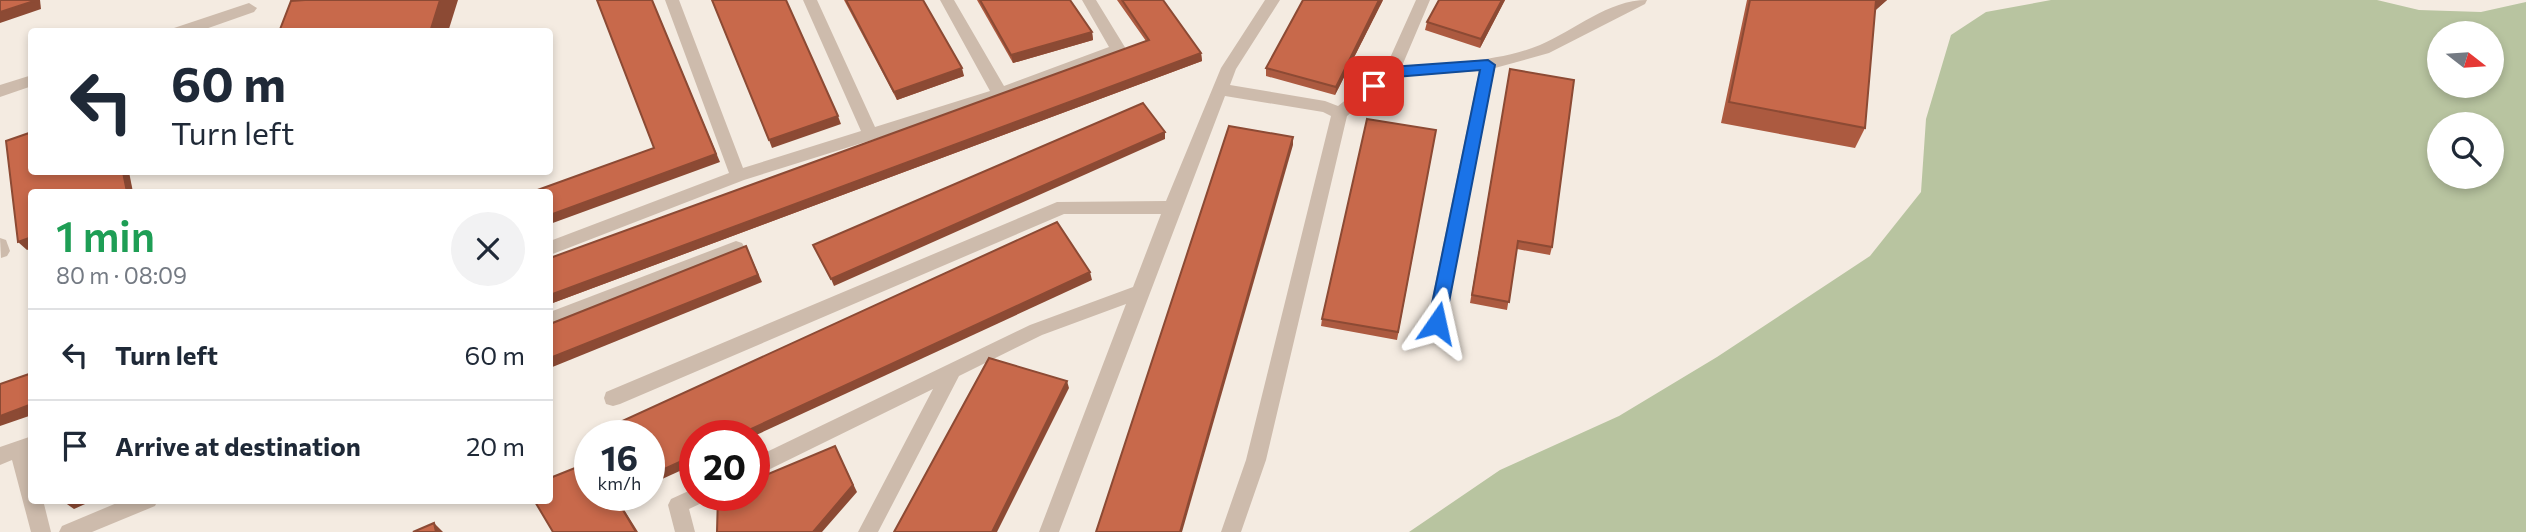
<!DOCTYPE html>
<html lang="en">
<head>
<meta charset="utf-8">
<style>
  :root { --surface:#fff; --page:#f2f2f3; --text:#1f2937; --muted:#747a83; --line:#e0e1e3 }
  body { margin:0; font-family:Commissioner,sans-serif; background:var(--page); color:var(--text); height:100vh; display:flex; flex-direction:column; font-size:26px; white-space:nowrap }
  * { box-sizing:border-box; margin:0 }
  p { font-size:23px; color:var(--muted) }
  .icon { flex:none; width:38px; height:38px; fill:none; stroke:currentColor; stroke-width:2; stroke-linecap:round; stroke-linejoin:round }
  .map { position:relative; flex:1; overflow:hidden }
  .sheet { position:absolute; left:28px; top:189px; width:525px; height:315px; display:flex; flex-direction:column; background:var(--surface); border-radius:7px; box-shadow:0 4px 10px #0003 }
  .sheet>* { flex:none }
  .guide { position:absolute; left:28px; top:28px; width:525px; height:147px; border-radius:7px; box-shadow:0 4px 10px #0003; background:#fff; color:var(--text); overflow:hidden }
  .needle { width:46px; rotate:107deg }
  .controls { position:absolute; left:2427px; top:21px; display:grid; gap:14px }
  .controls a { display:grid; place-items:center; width:77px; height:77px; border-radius:50%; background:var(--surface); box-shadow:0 4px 10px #0003; font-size:35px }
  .speed { position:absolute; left:574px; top:420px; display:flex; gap:14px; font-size:35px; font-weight:700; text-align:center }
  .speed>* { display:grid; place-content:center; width:91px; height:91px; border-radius:50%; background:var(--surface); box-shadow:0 4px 10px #0003; line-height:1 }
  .speed small { font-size:18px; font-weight:400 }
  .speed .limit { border:10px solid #d22; background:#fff; color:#111 }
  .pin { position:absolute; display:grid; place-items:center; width:60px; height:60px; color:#fff; margin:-30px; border-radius:14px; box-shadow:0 4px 10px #0006 }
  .me { position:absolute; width:77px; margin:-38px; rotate:11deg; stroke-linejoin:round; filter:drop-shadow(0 0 5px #0008) }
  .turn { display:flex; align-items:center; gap:24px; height:147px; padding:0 28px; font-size:32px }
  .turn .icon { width:91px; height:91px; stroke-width:2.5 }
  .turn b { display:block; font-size:49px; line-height:60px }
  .round { display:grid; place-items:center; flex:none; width:74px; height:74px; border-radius:37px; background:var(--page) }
  .overview { display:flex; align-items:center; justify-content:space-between; height:119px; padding:0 28px }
  h1 { font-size:42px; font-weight:600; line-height:52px; color:#1e9e55 }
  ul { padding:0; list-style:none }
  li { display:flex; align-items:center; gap:21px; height:91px; padding:0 28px; border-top:2px solid var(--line) }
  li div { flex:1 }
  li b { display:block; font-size:26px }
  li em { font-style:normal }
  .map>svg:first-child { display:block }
</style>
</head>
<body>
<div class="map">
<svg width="2526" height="532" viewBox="0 0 2526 532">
  <rect width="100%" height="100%" fill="#f4ebe1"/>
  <path fill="#b8c4a0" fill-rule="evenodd" d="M2051,0H2377L2419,10L2481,12L2526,2V532H1409L1500,470L1619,416L1717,357L1870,256L1921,192L1926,119L1951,35L1986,12ZM2440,33H2492V86H2440ZM2440,124H2492V177H2440Z"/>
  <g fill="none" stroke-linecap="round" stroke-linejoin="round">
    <g fill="#cdbbac" fill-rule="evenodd">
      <polygon points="665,0 679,0 743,168 861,131 803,0 817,0 875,127 990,91 940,0 954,0 1004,86 1109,47 1082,0 1096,0 1126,49 1123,53 1006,98 744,180 550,255 550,241 729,173"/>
      <path d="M1265,0H1280L1236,69L1230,85L1325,101L1338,106L1385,69L1416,0H1430L1402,66C1448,62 1496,63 1540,45C1575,30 1608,0 1647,0L1645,4L1549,53L1495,68L1442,328L1436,330L1430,328L1427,323L1479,71L1395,77L1347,116L1266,460L1241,532H1221L1246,460L1331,116L1323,112L1225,96L1059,532H1039L1126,304L1042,335L959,376L878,532H858L933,389L754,477V458L1030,325L1133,287L1161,214H1064L620,404L613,406L606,404L604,398L606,392L1057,202L1166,201L1221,68Z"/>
      <polygon points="249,3 257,8 254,12 197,32 172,32 174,28"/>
      <polygon points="32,75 32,86 0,97 0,85"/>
      <polygon points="0,238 6,240 10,251 7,256 1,258"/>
      <polygon points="736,241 742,243 745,248 742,253 550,326 550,312"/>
      <polygon points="32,436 32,453 29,454 32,500 43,500 51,532 31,532 12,460 0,465 0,447"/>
      <polygon points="695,488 695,495 709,495 706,501 689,509 695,532 675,532 668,505 671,499"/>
      <polygon points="124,500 158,500 155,506 92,532 59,532 62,526"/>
    </g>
  </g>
  <g fill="#ac5a40">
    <polygon points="844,0 923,0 964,76 897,100"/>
    <polygon points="977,0 1070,0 1092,32 1093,40 1013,63"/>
    <polygon points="1117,0 1163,0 1201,53 1202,61 550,304 550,258 1146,41"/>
    <polygon points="1383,0 1335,95 1266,76 1266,68"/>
    <polygon points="1439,0 1505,0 1480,48 1425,30 1427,22"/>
    <polygon points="1747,0 1887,0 1875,10 1865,128 1855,148 1721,123"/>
    <polygon points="1510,69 1552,247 1550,255 1517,249 1507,310 1470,303"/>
    <polygon points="1436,130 1397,340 1321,326 1322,319"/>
  </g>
  <g fill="#8c4a34">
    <polygon points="34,0 40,0 41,9 0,23 0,12"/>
    <polygon points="440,0 458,0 448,32 430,32"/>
    <polygon points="652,0 720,162 550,224 550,215 716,154"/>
    <polygon points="1379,0 1383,0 1335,95 1336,87"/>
    <polygon points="1502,0 1505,0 1480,48 1481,39"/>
    <polygon points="1875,0 1887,0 1867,18"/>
    <polygon points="1092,32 1093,40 1013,63 1011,55"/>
    <polygon points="1201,53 1202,61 550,304 550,295"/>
    <polygon points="962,68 964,76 897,100 894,92"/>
    <polygon points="838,116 841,124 772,148 769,140"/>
    <polygon points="1165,132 1165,139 834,286 831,279"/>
    <polygon points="1293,137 1293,145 1182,532 1180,532"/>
    <polygon points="123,172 129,172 133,192 127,192"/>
    <polygon points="32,237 32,248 27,250 18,242"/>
    <polygon points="746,246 762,282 550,368 550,358"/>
    <polygon points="1090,272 1092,280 754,436 736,436"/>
    <polygon points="1067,381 1069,388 997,532 992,532"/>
    <polygon points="32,404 32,415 0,426 0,416"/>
    <polygon points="835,446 857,492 822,532 813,532"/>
    <polygon points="695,455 695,464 649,485 649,476"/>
    <polygon points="614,495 627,495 618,500 638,532 636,532"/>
    <polygon points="68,500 94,500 74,509 64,502"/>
    <polygon points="434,523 443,532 436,532"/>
  </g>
  <g fill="#c8694b" stroke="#8c4a34" stroke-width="2">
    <polygon points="0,0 34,0 34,1 0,12"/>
    <polygon points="305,0 440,0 430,32 279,32 291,1"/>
    <polygon points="597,0 652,0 716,154 550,215 550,192 532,192 654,148"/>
    <polygon points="712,0 786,0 838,116 769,140"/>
    <polygon points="846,0 923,0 962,68 894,92"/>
    <polygon points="980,0 1070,0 1092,32 1011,55"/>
    <polygon points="1122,0 1163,0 1201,53 550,295 550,258 1149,40"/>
    <polygon points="1303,0 1379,0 1336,87 1266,68"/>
    <polygon points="1439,0 1502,0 1481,39 1427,22"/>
    <polygon points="1750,0 1876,0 1865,128 1729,102"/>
    <polygon points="1510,69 1574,80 1552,247 1518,241 1509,302 1472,295"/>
    <polygon points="1143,103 1165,132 831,279 813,245"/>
    <polygon points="1367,119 1436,130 1398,332 1322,319"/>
    <polygon points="1229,126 1293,137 1180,532 1096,532"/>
    <polygon points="32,132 32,172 123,172 127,192 32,192 32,237 18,242 6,141"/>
    <polygon points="1057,222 1090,272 736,436 695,436 695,455 649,476 649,436 597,436 596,433"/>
    <polygon points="746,246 758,275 550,358 550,324"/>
    <polygon points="989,358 1067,381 992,532 894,532"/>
    <polygon points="32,373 32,404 0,416 0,384"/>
    <polygon points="835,446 853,485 813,532 717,532 718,495 754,495 754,480"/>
    <polygon points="590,462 590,495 614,495 636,532 553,532 534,500 550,500 550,478"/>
    <polygon points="434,523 436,532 413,532"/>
  </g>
  <polygon fill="#1a73e8" stroke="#114b97" stroke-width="2" points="1488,60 1495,65 1445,323 1442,328 1431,328 1428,323 1480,70 1395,77 1374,91 1367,86 1391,67"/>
</svg>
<div class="controls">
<a><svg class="needle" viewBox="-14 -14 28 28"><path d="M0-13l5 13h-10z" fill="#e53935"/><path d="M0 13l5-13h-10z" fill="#747a83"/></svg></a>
<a><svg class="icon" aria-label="search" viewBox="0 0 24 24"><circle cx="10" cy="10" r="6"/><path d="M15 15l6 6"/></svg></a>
</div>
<div class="speed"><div>16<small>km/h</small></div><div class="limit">20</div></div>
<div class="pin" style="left:1374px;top:86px;background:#d93025"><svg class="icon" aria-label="arrive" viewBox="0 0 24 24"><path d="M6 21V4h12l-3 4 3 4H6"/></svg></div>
<svg class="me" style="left:1437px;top:323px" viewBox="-20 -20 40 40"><path d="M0-17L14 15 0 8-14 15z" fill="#1a73e8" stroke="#fff" stroke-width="4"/></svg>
<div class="guide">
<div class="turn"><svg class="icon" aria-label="left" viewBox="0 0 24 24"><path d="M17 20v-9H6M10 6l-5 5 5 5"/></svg><div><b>60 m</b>Turn left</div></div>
</div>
<section class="sheet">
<div class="overview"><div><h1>1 min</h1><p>80 m · 08:09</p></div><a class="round"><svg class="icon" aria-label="close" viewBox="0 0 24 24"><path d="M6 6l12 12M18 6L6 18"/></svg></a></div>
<ul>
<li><svg class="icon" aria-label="left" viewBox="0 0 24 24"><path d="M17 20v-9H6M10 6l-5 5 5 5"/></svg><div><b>Turn left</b></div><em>60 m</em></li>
<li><svg class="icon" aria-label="arrive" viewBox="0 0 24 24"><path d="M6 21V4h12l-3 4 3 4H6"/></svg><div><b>Arrive at destination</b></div><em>20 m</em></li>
</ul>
</section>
</div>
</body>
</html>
